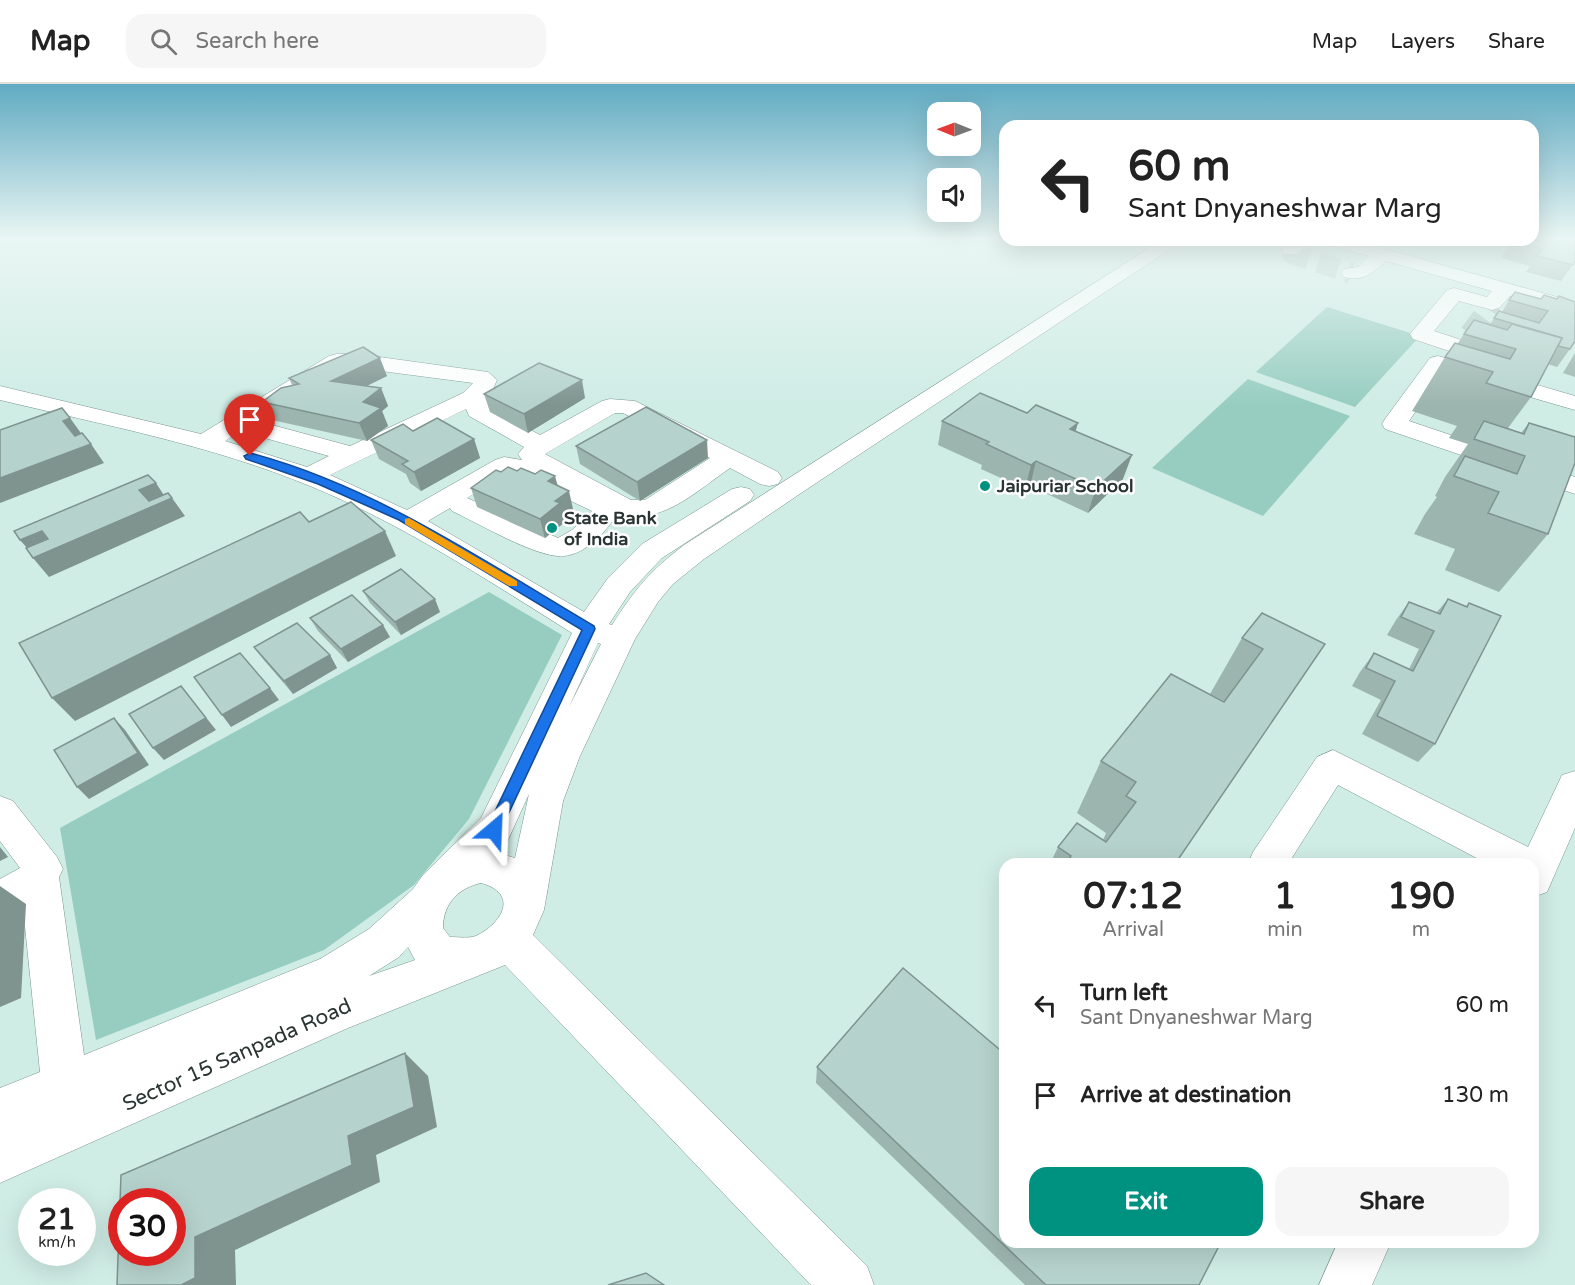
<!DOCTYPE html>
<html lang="en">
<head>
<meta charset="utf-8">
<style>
  :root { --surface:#fff; --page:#f6f6f6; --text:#222; --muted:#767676; --line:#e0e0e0; --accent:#009280 }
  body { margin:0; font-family:"Varela Round",sans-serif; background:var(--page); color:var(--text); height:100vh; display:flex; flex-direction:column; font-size:22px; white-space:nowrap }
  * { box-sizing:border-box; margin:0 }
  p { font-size:20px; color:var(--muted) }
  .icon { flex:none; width:33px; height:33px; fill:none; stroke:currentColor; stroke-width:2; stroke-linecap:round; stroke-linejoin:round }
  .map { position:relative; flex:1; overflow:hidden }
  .drawer { position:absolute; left:999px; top:774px; width:540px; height:390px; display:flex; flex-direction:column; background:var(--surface); border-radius:18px; box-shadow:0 6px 24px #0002 }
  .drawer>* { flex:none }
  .hud { position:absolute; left:999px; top:36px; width:540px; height:126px; border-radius:18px; box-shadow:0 6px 24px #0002; background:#fff; color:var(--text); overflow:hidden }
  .needle { width:39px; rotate:271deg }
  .controls { position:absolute; left:927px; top:18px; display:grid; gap:12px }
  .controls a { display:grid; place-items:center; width:54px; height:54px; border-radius:12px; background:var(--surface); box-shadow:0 6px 24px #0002; font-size:30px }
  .speed { position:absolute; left:18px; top:1104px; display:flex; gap:12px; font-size:30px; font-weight:700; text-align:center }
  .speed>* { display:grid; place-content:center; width:78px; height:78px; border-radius:50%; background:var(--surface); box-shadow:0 6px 24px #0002; line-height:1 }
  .speed small { font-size:15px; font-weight:400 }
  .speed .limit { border:9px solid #d22; background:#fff; color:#111 }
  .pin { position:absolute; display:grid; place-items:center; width:51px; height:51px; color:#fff; margin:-62px -26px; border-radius:50% 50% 50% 0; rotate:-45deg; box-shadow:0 0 6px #0007 }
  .pin .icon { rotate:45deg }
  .me { position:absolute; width:66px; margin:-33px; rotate:26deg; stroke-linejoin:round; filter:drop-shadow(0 0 4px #0008) }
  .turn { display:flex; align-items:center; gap:21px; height:126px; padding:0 30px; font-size:27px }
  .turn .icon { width:78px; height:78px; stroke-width:2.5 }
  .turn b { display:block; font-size:42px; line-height:51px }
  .eta { display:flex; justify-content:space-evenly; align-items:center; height:102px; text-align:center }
  .eta b { font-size:36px; font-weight:700; line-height:42px }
  .action { display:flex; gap:12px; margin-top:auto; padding:12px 30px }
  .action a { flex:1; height:69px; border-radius:18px; background:var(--accent); color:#fff; font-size:24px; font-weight:700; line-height:69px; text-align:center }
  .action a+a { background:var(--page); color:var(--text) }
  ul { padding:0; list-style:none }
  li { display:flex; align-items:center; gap:18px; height:90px; padding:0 30px }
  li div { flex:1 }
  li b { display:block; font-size:22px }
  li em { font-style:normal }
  header { display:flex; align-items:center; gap:36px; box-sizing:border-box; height:84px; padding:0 30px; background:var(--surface); border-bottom:2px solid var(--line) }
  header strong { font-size:28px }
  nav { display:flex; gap:33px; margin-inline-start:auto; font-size:21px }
  .search { width:420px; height:54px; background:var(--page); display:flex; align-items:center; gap:15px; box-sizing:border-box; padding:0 21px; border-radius:18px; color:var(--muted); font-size:22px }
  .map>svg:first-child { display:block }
</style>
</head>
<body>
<header>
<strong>Map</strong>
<div class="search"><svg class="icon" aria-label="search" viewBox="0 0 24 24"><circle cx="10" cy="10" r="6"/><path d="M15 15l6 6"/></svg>Search here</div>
<nav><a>Map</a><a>Layers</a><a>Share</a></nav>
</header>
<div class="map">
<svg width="1575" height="1201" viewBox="0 0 1575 1201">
  <rect width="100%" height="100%" fill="#cfece5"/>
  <g fill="#97cdc1">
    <polygon points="1327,223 1420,252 1355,323 1256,288"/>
    <polygon points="1248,295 1350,332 1263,432 1152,384"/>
    <polygon points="489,508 562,551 469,735 414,801 324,866 96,956 60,744"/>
  </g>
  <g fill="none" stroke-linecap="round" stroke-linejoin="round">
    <g stroke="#aec7c1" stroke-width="21" stroke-dasharray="21 10" stroke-linecap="butt">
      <polyline points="1291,166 1293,170 1351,189"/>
      <polyline points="1470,250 1492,220"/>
    </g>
    <g stroke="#7a958f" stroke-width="1">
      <g id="minor">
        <path d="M1162,156H1184L804,407L704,475L673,500L658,518L635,555L580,672L563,717L544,826L533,851L867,1182L874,1201H811L505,881L348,944L0,1099V1004L40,988L23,823L0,831V795L20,784L0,757V712L13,717L57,773L63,785L59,793L84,971L320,875L369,845L413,805L423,791L481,734L572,549C487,496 403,440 310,402C211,361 104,341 0,316V302L201,350L329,272L337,270H358L488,288L497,296L493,305L504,301L512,303L516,308L512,313L491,325L540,351L602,317L610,315L635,317L778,388L782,394L778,400L769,402L760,400L730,384C695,408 662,442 617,430C606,448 586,470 564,472C538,475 478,439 452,427L450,424L428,437L584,528L608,494L642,460L732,405L741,403L750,405L754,411L750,417L662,474L630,508L609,540L612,541C636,504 649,488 684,461ZM342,284H358L473,299L463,309L350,362L257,337ZM466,325L469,332L524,363L518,370L522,376L504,373L495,376L407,426L330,391ZM615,329H623L710,374L645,416H631L545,370ZM240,347L329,372L307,383L225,357ZM508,389L514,390L592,427L572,446L558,454L467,414ZM598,559L601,560L569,623ZM529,710L515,774L497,769L507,758ZM481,799C518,809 504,837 478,851C471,855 459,853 450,853L443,844C443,820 458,804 481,799ZM408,863L415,876L369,892L399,873Z"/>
        <polygon points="1292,156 1312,156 1298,170 1284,170 1282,166"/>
        <path d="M1323,156H1352L1575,218V230L1510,212L1499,224L1492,226L1459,217L1434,247L1486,264L1489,269L1486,274L1478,276L1470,274L1413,255L1410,250L1447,206L1454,204L1487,213L1492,207L1386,177C1373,189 1363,198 1344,193L1341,189L1344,185L1358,183L1369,172L1326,160Z"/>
        <polygon points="1438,272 1575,312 1575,326 1443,288 1409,337 1575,393 1575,410 1385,345 1382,340 1385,335 1430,274"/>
        <polygon points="1333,666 1528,763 1562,691 1575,687 1575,744 1547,808 1533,813 1533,780 1488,780 1338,701 1288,780 1248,780 1253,768 1317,673"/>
        <polygon points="1338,1158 1391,1158 1372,1201 1319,1201"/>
      </g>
    </g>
    <use href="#minor" fill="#fff" fill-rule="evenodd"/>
  </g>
  <g fill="#9db5af">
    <polygon points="1533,153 1575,153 1575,178 1561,197 1526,188 1530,182 1501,174 1512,156 1533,156"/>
    <polygon points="1541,215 1570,265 1557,283 1548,280 1531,313 1508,344 1521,349 1529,339 1548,450 1499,508 1445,486 1455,465 1414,450 1425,430 1437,413 1435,412 1445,393 1468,360 1449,354 1457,342 1412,327 1445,273 1458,259 1464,250 1490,241 1494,234 1502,228 1509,216"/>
    <polygon points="1575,269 1575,293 1563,289"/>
    <polygon points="387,292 367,302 381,304 388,322 382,327 388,342 367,357 272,336 262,318 292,301 289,294"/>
    <polygon points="484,310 585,314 528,349 490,328"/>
    <polygon points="1027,329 1076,347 1123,395 1088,429 1030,402 1025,405 981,385 982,381 938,361 942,337"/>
    <polygon points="413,347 474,355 480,374 421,407 410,399 406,390 379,375 371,356"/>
    <polygon points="576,362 708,374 640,417 580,380"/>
    <polygon points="501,388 558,401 573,425 563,433 565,438 545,454 477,423 471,404"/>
    <polygon points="363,507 440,528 401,551 370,519"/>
    <polygon points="1448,515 1466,522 1469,519 1435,660 1418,678 1362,650 1381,616 1352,602 1360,588 1374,569 1409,585 1419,565 1387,551 1396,536 1409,518 1436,529"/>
    <polygon points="310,534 390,553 348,578 318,547"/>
    <polygon points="1242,554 1325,560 1175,780 1050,780 1058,763 1103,756 1106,749 1077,729 1101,677 1224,618 1224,617 1210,610"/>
    <polygon points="254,563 330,571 337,584 293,610 263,575"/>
    <polygon points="817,983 1199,1201 1025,1201 816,999"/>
  </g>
  <g fill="#7f938f">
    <polygon points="380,274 387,292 339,315 331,297"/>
    <polygon points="582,296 585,314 528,349 524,330"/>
    <polygon points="381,304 388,322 382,327 388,342 367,357 359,339 363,318"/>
    <polygon points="70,334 83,352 76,355 63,337"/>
    <polygon points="1078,339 1071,363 1070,345"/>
    <polygon points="474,355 480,374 421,407 414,388"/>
    <polygon points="707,356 708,374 640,417 637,398"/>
    <polygon points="91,360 104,379 0,419 0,394"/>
    <polygon points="1132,371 1123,395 1088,429 1096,404"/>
    <polygon points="1036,377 1030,402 1025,405 1031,381"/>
    <polygon points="555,392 560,410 548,397"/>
    <polygon points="156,399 167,416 172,414 185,432 49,493 33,474 35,473 20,456"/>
    <polygon points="569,407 573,425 563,433 565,438 545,454 540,435 555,417"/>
    <polygon points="385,447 396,472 75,637 52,614"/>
    <polygon points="435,515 440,528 401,551 395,538"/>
    <polygon points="383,541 390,553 348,578 341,565"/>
    <polygon points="330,571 337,584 293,610 284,597"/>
    <polygon points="181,602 216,646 164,676 153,664"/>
    <polygon points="270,604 279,616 231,643 222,631"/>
    <polygon points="114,634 125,646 149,681 89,715 77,703"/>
    <polygon points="0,763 8,773 0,777"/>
    <polygon points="0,802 26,820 21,914 0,923"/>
    <polygon points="405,969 428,992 437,1043 376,1071 380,1098 235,1166 236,1201 181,1201 195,1153 348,1052"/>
  </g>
  <g fill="#b6d2cc" stroke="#7f938f" stroke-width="1.5" fill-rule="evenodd">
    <polygon points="1553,153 1575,153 1575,177 1573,181 1537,172 1542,165 1511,157 1512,156 1533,156 1548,159"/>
    <polygon points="1515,208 1541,215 1544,211 1557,215 1559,212 1575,218 1575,257 1570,265 1558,262 1562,254 1494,234 1499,227 1539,239 1548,227 1509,216"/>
    <polygon points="1474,236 1507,246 1512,240 1562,254 1531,313 1486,299 1493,288 1445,273 1455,259 1510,275 1516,265 1464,250"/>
    <polygon points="363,263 380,274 331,297 381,304 363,318 381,324 359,339 262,318 281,304 299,300 289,294"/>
    <polygon points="539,279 582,296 524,330 484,310"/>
    <polygon points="980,309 1027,329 1036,321 1078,339 1070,345 1132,371 1096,404 1036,377 1031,381 986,360 989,358 942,337"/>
    <polygon points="646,323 707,356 637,398 576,362"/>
    <polygon points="62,324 70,334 63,337 75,352 82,349 91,360 0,394 0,346"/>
    <polygon points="437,334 474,355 414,388 402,380 408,377 371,356 403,340 413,347"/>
    <polygon points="1484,337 1524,350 1529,339 1575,353 1575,379 1548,450 1488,429 1499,408 1454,392 1465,372 1517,390 1525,372 1474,355"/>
    <polygon points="508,383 517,387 521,384 535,390 541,386 555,392 548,397 569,407 555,417 560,419 540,435 471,404 496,386 501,388"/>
    <polygon points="148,391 156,399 139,406 149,417 168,409 172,414 33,474 26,464 48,455 42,447 20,456 14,447"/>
    <polygon points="351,418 385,447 52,614 19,559 300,428 309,438"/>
    <polygon points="401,485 435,515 395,538 363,507"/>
    <polygon points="352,511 383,541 341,565 310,534"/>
    <polygon points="1448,515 1467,523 1469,519 1501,532 1435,660 1377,632 1395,597 1366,584 1374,569 1413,587 1434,547 1401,533 1409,518 1440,530"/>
    <polygon points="1262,529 1325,560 1175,780 1065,780 1071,772 1058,763 1077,739 1106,758 1136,718 1126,712 1136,698 1101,677 1171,590 1224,618 1263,565 1242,554"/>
    <polygon points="297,539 330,571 284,597 254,563"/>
    <polygon points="240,569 270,604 222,631 194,593"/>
    <polygon points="181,602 206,634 153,664 129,630"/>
    <polygon points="114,634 138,669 77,703 54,666"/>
    <polygon points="903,884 1005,970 1005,1158 1221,1158 1199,1201 1046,1201 817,983"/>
    <path d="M405,969L414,1023L348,1052L352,1081L195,1153V1194L181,1201H117L121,1091ZM122,1118H172V1168H122Z"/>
    <polygon points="646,1189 664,1201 608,1201"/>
  </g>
  <linearGradient id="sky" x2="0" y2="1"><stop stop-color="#60aac2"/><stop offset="0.48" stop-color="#e9f6f3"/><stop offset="1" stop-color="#e9f6f3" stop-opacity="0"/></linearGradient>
  <rect width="1575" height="321" fill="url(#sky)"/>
  <path fill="#1a73e8" stroke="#114b97" stroke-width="1.5" d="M250,369C375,402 484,477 594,542L595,545L499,750L494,752L488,750L486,746L582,546L399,436L318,400L246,375L244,372Z"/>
  <polygon fill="#f59e0b" points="409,434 517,497 517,502 509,502 405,440 405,435"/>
  <g fill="#009280" stroke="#fff" stroke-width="2">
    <circle cx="985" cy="402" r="6"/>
    <circle cx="552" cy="444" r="6"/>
  </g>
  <g text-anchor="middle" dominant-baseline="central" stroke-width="5" stroke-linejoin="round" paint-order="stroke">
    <g font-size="18" font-weight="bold" fill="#2a3533" stroke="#fff" text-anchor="start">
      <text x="997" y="402">Jaipuriar School</text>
      <text x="564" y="434">State Bank<tspan x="564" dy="21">of India</tspan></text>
    </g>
    <g font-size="21" fill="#2a3533" stroke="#fff">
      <text transform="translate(237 971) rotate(-24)">Sector 15 Sanpada Road</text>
    </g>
  </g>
</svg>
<div class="controls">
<a><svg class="needle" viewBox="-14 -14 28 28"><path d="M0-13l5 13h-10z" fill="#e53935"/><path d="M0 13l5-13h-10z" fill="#767676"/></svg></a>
<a><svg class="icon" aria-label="sound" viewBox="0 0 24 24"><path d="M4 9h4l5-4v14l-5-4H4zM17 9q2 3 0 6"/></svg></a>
</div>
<div class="speed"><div>21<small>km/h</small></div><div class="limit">30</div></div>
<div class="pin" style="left:250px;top:372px;background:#d93025"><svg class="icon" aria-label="arrive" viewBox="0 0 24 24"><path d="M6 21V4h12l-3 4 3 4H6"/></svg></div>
<svg class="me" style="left:494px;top:746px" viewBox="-20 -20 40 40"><path d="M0-17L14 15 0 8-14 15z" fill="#1a73e8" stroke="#fff" stroke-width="4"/></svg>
<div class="hud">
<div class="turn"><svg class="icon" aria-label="left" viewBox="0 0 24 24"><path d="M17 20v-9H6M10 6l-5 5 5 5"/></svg><div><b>60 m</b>Sant Dnyaneshwar Marg</div></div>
</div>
<section class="drawer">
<div class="eta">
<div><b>07:12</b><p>Arrival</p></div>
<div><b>1</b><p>min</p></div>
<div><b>190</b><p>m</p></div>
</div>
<ul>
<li><svg class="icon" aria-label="left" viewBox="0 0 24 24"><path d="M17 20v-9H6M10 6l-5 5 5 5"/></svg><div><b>Turn left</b><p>Sant Dnyaneshwar Marg</p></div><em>60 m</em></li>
<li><svg class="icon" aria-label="arrive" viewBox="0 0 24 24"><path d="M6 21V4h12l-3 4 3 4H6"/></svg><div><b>Arrive at destination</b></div><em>130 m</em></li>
</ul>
<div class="action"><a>Exit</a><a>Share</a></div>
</section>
</div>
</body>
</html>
